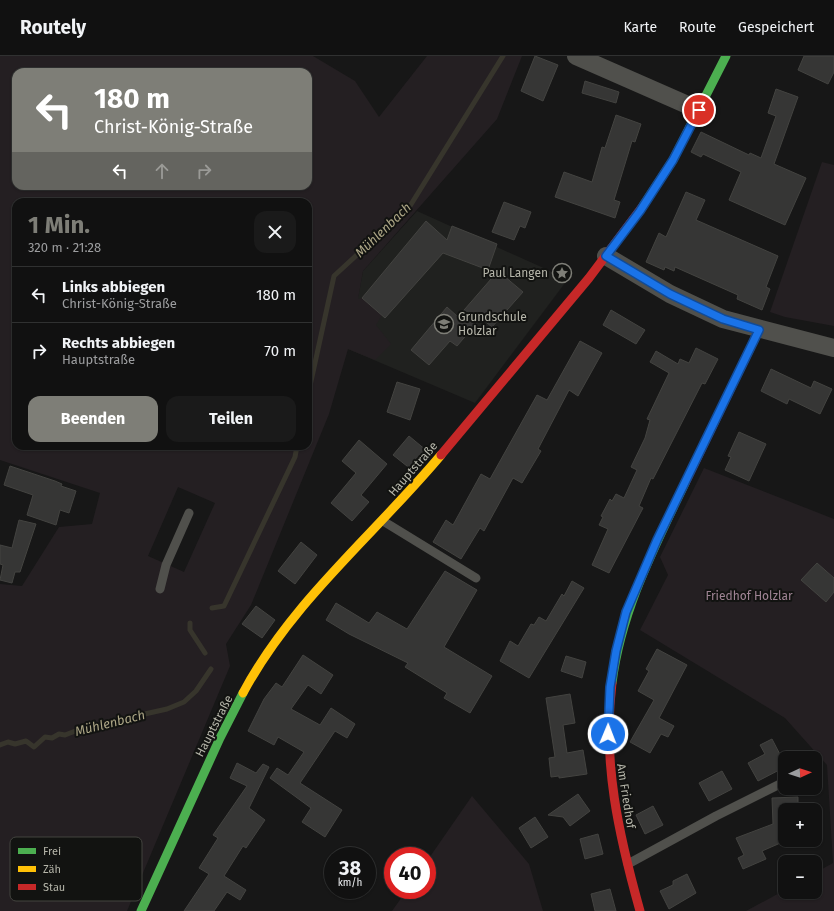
<!DOCTYPE html>
<html lang="de">
<head>
<meta charset="utf-8">
<style>
  :root { --surface:#111; --page:#1a1a1a; --text:#f1f3f6; --muted:#9c9d9f; --line:#303131; --accent:#7e7e77 }
  body { margin:0; font-family:"Fira Sans",sans-serif; background:var(--page); color:var(--text); height:100vh; display:flex; flex-direction:column; font-size:15px; white-space:nowrap }
  * { box-sizing:border-box; margin:0 }
  p { font-size:13px; color:var(--muted) }
  .icon { flex:none; width:22px; height:22px; fill:none; stroke:currentColor; stroke-width:2; stroke-linecap:round; stroke-linejoin:round }
  .map { position:relative; flex:1; overflow:hidden }
  .drawer { position:absolute; left:12px; top:142px; width:300px; height:252px; display:flex; flex-direction:column; background:var(--surface); border-radius:12px; box-shadow:0 1px 3px #0004,0 0 0 1px var(--line) }
  .drawer>* { flex:none }
  .guide { position:absolute; left:12px; top:12px; width:300px; height:122px; border-radius:12px; box-shadow:0 1px 3px #0004,0 0 0 1px var(--line); background:#7e7e77; color:#fff; overflow:hidden }
  .needle { width:26px; rotate:87deg }
  .buttons { position:absolute; left:778px; top:695px; display:grid; gap:8px }
  .buttons a { display:grid; place-items:center; width:44px; height:44px; border-radius:8px; background:var(--surface); box-shadow:0 1px 3px #0004,0 0 0 1px var(--line); font-size:20px }
  .speed { position:absolute; left:324px; top:791px; display:flex; gap:8px; font-size:20px; font-weight:700; text-align:center }
  .speed>* { display:grid; place-content:center; width:52px; height:52px; border-radius:50%; background:var(--surface); box-shadow:0 1px 3px #0004,0 0 0 1px var(--line); line-height:1 }
  .speed small { font-size:10px; font-weight:400 }
  .speed .limit { border:6px solid #d22; background:#fff; color:#111 }
  .pin { position:absolute; display:grid; place-items:center; width:34px; height:34px; color:#fff; margin:-17px; border:2px solid #fff; border-radius:50%; box-shadow:0 1px 4px #0007 }
  .me { position:absolute; width:44px; margin:-22px; rotate:1deg; stroke-linejoin:round; filter:drop-shadow(0 0 3px #0008) }
  .turn { display:flex; align-items:center; gap:14px; height:84px; padding:0 16px; font-size:18px }
  .turn .icon { width:52px; height:52px; stroke-width:2.5 }
  .turn b { display:block; font-size:28px; line-height:34px }
  .lanes { display:flex; align-items:center; height:38px; padding:0 16px; background:#0003; justify-content:center; gap:20px; direction:ltr }
  .lanes .off { opacity:.35 }
  .round { display:grid; place-items:center; flex:none; width:42px; height:42px; border-radius:12px; background:var(--page) }
  .headline { display:flex; align-items:center; justify-content:space-between; height:68px; padding:0 16px }
  h1 { font-size:24px; font-weight:700; line-height:30px; color:var(--accent) }
  .button { display:flex; gap:8px; margin-top:auto; padding:8px 16px }
  .button a { flex:1; height:46px; border-radius:12px; background:var(--accent); color:#fff; font-size:16px; font-weight:700; line-height:46px; text-align:center }
  .button a+a { background:var(--page); color:var(--text) }
  ul { padding:0; list-style:none }
  li { display:flex; align-items:center; gap:12px; height:56px; padding:0 16px; border-top:1px solid var(--line) }
  li div { flex:1 }
  li b { display:block; font-size:15px }
  li em { font-style:normal }
  header { display:flex; align-items:center; gap:24px; box-sizing:border-box; height:56px; padding:0 20px; background:var(--surface); border-bottom:1px solid var(--line) }
  header strong { font-size:19px }
  nav { display:flex; gap:22px; margin-inline-start:auto; font-size:14px }
  .map>svg:first-child { display:block }
</style>
</head>
<body>
<header>
<strong>Routely</strong>
<nav><a>Karte</a><a>Route</a><a>Gespeichert</a></nav>
</header>
<div class="map">
<svg width="834" height="855" viewBox="0 0 834 855">
  <rect width="100%" height="100%" fill="#171717"/>
  <polygon fill="#20211f" points="417,155 568,223 475,347 348,293 363,215"/>
  <g fill="#241f22" fill-rule="evenodd">
    <path d="M0,0H313L355,25L379,61L427,0H522L497,63L363,215L358,243L362,242L382,259L376,269L391,288L375,304L348,293L329,358L251,549L226,588L230,610L127,855H0V528L22,530L59,471L92,468L100,437L0,404ZM16,16H308V130H16ZM16,146H308V390H16ZM178,431L215,447L184,516L148,500Z"/>
    <polygon points="822,106 834,109 834,270 785,261 770,256"/>
    <polygon points="704,412 834,463 834,855 746,855 785,834 785,836 815,836 815,817 833,807 827,709 785,662 640,574 668,519 660,501"/>
    <polygon points="472,740 529,808 543,855 392,855 407,834 427,834 427,805"/>
  </g>
  <g fill="none" stroke-linecap="round" stroke-linejoin="round">
    <g stroke="#37352c" stroke-width="5">
      <polyline points="308,339 334,220 410,150 503,0"/>
      <polyline points="212,552 224,550 295,401 297,390"/>
      <polyline points="190,567 190,574 205,597"/>
      <polyline points="0,689 8,686 15,688 26,685 34,691 45,681 52,682 59,678 65,679 78,674 85,674 100,668 167,653 184,646 196,635 211,613"/>
    </g>
  </g>
  <g fill="#363635" stroke="#434340">
    <polygon points="535,0 558,9 543,45 521,35"/>
    <polygon points="804,0 834,0 834,16 828,28 798,14"/>
    <polygon points="585,25 619,36 616,47 582,37"/>
    <polygon points="776,33 798,41 774,108 806,122 785,169 729,144 741,116 703,98 701,101 691,96 701,76 749,99 750,97 761,102 776,60 768,57"/>
    <polygon points="616,59 641,68 635,86 632,85 614,144 620,146 615,162 555,141 564,116 592,126 602,91 605,92"/>
    <polygon points="686,136 705,144 696,164 778,200 766,231 770,233 762,254 737,243 738,239 675,211 674,215 665,211 664,214 646,206 659,177 666,181"/>
    <polygon points="504,146 531,156 525,172 520,170 514,184 492,176"/>
    <polygon points="426,165 447,184 452,170 497,188 488,214 443,197 385,262 362,242"/>
    <polygon points="498,215 523,236 492,271 481,262 457,290 450,285 429,309 411,294 447,251 458,261"/>
    <polygon points="611,254 645,274 636,288 603,269"/>
    <polygon points="580,285 602,297 578,340 569,334 538,393 541,395 522,427 513,422 484,475 480,472 461,503 433,486 446,464 453,469 481,418 490,423 537,339 547,344"/>
    <polygon points="696,292 718,303 705,328 702,327 653,423 651,422 639,450 643,452 609,517 592,509 608,473 599,469 603,461 601,460 610,443 612,445 616,438 624,442 637,414 631,411 645,382 650,364 647,363 669,317 650,306 656,295 678,308 680,303 689,307"/>
    <polygon points="771,313 811,332 814,325 832,333 820,358 789,343 787,348 761,335"/>
    <polygon points="397,326 420,333 410,364 387,356"/>
    <polygon points="739,376 766,388 749,425 725,414 731,401 728,400"/>
    <polygon points="409,380 427,395 412,414 393,399"/>
    <polygon points="359,384 387,408 361,439 369,446 352,465 331,447 356,417 342,405"/>
    <polygon points="10,410 55,425 62,428 61,430 76,435 69,457 60,454 56,469 27,459 33,439 4,429"/>
    <polygon points="19,464 36,468 20,516 15,516 12,527 0,524 3,509 0,508 0,489 12,492"/>
    <polygon points="301,486 317,499 295,528 278,515"/>
    <polygon points="817,507 834,522 834,536 826,546 801,524"/>
    <polygon points="445,515 477,534 444,591 492,620 470,657 444,642 447,637 405,611 408,607 349,578 326,564 336,547 369,567 377,556 407,573"/>
    <polygon points="572,525 584,532 529,622 500,605 510,585 518,590 531,568 534,569 539,561 546,565 562,538 564,540"/>
    <polygon points="256,550 275,564 262,582 242,568"/>
    <polygon points="657,593 687,609 659,662 674,670 668,681 661,678 650,697 630,686 654,644 638,635 649,615 646,613"/>
    <polygon points="303,599 333,619 321,638 308,629 291,653 320,669 331,652 355,668 347,682 335,675 300,727 342,754 325,781 302,766 311,752 270,722 277,712 288,719 304,696 278,681 274,689 248,675 264,643 276,627 282,631"/>
    <polygon points="566,600 586,606 582,622 561,615"/>
    <polygon points="570,638 575,667 563,669 567,697 583,694 587,718 559,722 559,720 551,721 549,702 555,701 546,642"/>
    <polygon points="772,683 785,708 785,711 758,725 748,707 765,698 760,689"/>
    <polygon points="237,707 256,717 263,708 269,711 249,752 265,764 246,792 243,790 224,820 246,834 240,844 227,836 214,855 184,855 209,818 199,812 218,782 213,779 247,730 230,722"/>
    <polygon points="722,715 732,733 709,745 699,727"/>
    <polygon points="578,738 590,755 570,770 563,761 548,759"/>
    <polygon points="798,741 798,754 785,754 785,785 762,795 766,803 743,813 738,802 744,799 736,782 773,768 772,742"/>
    <polygon points="653,750 663,769 645,778 636,759"/>
    <polygon points="535,761 548,781 531,792 519,772"/>
    <polygon points="598,778 603,798 585,803 580,783"/>
    <polygon points="687,818 696,837 669,853 660,835 673,829 673,825"/>
    <polygon points="610,833 616,855 595,855 591,838"/>
  </g>
  <g fill="none" stroke-linecap="round" stroke-linejoin="round">
    <g stroke="#50504c" stroke-width="9">
      <polyline points="383,465 476,522"/>
      <polyline points="160,533 166,509 189,457"/>
      <polyline points="628,808 716,760 784,726"/>
    </g>
    <g stroke="#50504c" stroke-width="18">
      <polyline points="576,0 699,54"/>
      <polyline points="606,200 670,238 723,263 834,292"/>
    </g>
    <g stroke="#4caf50" stroke-width="9">
      <polyline points="643,150 673,104 726,0"/>
      <path d="M612,627C621,555 654,492 685,427"/>
      <polyline points="141,855 220,682 243,637"/>
    </g>
    <path stroke="#ffc107" stroke-width="9" d="M243,637C292,545 375,478 441,399"/>
    <g stroke="#c62828" stroke-width="9">
      <polyline points="441,399 589,222 643,150"/>
      <polyline points="685,427 759,274"/>
      <path d="M612,627C602,706 619,780 640,855"/>
    </g>
  </g>
  <g fill="none" stroke-linecap="round" stroke-linejoin="round">
    <g stroke="#114b97" stroke-width="10">
      <polyline id="route" points="608,678 610,631 616,595 626,556 657,484 759,274 723,263 670,238 606,200 640,155 673,104 699,54"/>
    </g>
    <use href="#route" stroke="#1a73e8" stroke-width="7"/>
  </g>
  <defs>
    <g id="sight-ring" transform="scale(1)"><circle r="9.5" fill="#121311" stroke="#7e7e77" stroke-width="1.5"/><path d="M0-6L1.8-2.2L6-1.7L2.9 1.2L3.7 5.4L0 3.3L-3.7 5.4L-2.9 1.2L-6-1.7L-1.8-2.2Z" fill="#7e7e77"/></g>
    <g id="school-ring" transform="scale(1)"><circle r="9.5" fill="#121311" stroke="#7e7e77" stroke-width="1.5"/><path d="M0-5L7-2L0 1L-7-2ZM-4 1L0 2.5L4 1V4Q0 6-4 4Z" fill="#7e7e77"/></g>
  </defs>
  <g fill-rule="evenodd">
    <use href="#sight-ring" x="562" y="217"/>
    <use href="#school-ring" x="444" y="268"/>
  </g>
  <g text-anchor="middle" dominant-baseline="central" stroke-width="4" stroke-linejoin="round" paint-order="stroke">
    <g font-size="12" fill="#b6b6aa" stroke="#121311" text-anchor="end">
      <text x="548" y="217">Paul Langen</text>
      <text x="458" y="261" text-anchor="start">Grundschule<tspan x="458" dy="14">Holzlar</tspan></text>
    </g>
    <g font-size="12" fill="#b6b6aa" stroke="#121311">
      <text transform="translate(413 413) rotate(-49)">Hauptstraße</text>
      <text transform="translate(214 670) rotate(-63)">Hauptstraße</text>
      <text transform="translate(626 740) rotate(81)">Am Friedhof</text>
    </g>
    <g font-size="12" fill="#9f8494" stroke="#121311">
      <text x="749" y="540">Friedhof Holzlar</text>
    </g>
    <g font-size="13" font-style="italic" fill="#ada686" stroke="#121311">
      <text transform="translate(383 174) rotate(-44)">Mühlenbach</text>
      <text transform="translate(110 667) rotate(-14)">Mühlenbach</text>
    </g>
  </g>
  <rect x="10" y="781" width="132" height="64" rx="6" fill="#121311" stroke="#43443f" stroke-width="1"/>
  <rect x="18" y="792" width="18" height="6" fill="#4caf50"/>
  <rect x="18" y="810" width="18" height="6" fill="#ffc107"/>
  <rect x="18" y="828" width="18" height="6" fill="#c62828"/>
  <g font-size="11" fill="#b6b6aa">
    <text x="43" y="799">Frei</text>
    <text x="43" y="817">Zäh</text>
    <text x="43" y="835">Stau</text>
  </g>
</svg>
<div class="buttons">
<a><svg class="needle" viewBox="-14 -14 28 28"><path d="M0-13l5 13h-10z" fill="#e53935"/><path d="M0 13l5-13h-10z" fill="#9c9d9f"/></svg></a>
<a>+</a>
<a>−</a>
</div>
<div class="speed"><div>38<small>km/h</small></div><div class="limit">40</div></div>
<div class="pin" style="left:699px;top:54px;background:#d93025"><svg class="icon" aria-label="arrive" viewBox="0 0 24 24"><path d="M6 21V4h12l-3 4 3 4H6"/></svg></div>
<svg class="me" style="left:608px;top:678px" viewBox="-20 -20 40 40"><circle r="17" fill="#1a73e8" stroke="#fff" stroke-width="3"/><path d="M0-11L8 9 0 5-8 9z" fill="#fff"/></svg>
<div class="guide">
<div class="turn"><svg class="icon" aria-label="left" viewBox="0 0 24 24"><path d="M17 20v-9H6M10 6l-5 5 5 5"/></svg><div><b>180 m</b>Christ-König-Straße</div></div>
<div class="lanes"><svg class="icon" aria-label="left" viewBox="0 0 24 24"><path d="M17 20v-9H6M10 6l-5 5 5 5"/></svg><svg class="icon off" aria-label="ahead" viewBox="0 0 24 24"><path d="M12 20V5M6 11l6-6 6 6"/></svg><svg class="icon off" aria-label="right" viewBox="0 0 24 24"><path d="M7 20v-9h11M14 6l5 5-5 5"/></svg></div>
</div>
<section class="drawer">
<div class="headline"><div><h1>1 Min.</h1><p>320 m · 21:28</p></div><a class="round"><svg class="icon" aria-label="close" viewBox="0 0 24 24"><path d="M6 6l12 12M18 6L6 18"/></svg></a></div>
<ul>
<li><svg class="icon" aria-label="left" viewBox="0 0 24 24"><path d="M17 20v-9H6M10 6l-5 5 5 5"/></svg><div><b>Links abbiegen</b><p>Christ-König-Straße</p></div><em>180 m</em></li>
<li><svg class="icon" aria-label="right" viewBox="0 0 24 24"><path d="M7 20v-9h11M14 6l5 5-5 5"/></svg><div><b>Rechts abbiegen</b><p>Hauptstraße</p></div><em>70 m</em></li>
</ul>
<div class="button"><a>Beenden</a><a>Teilen</a></div>
</section>
</div>
</body>
</html>
